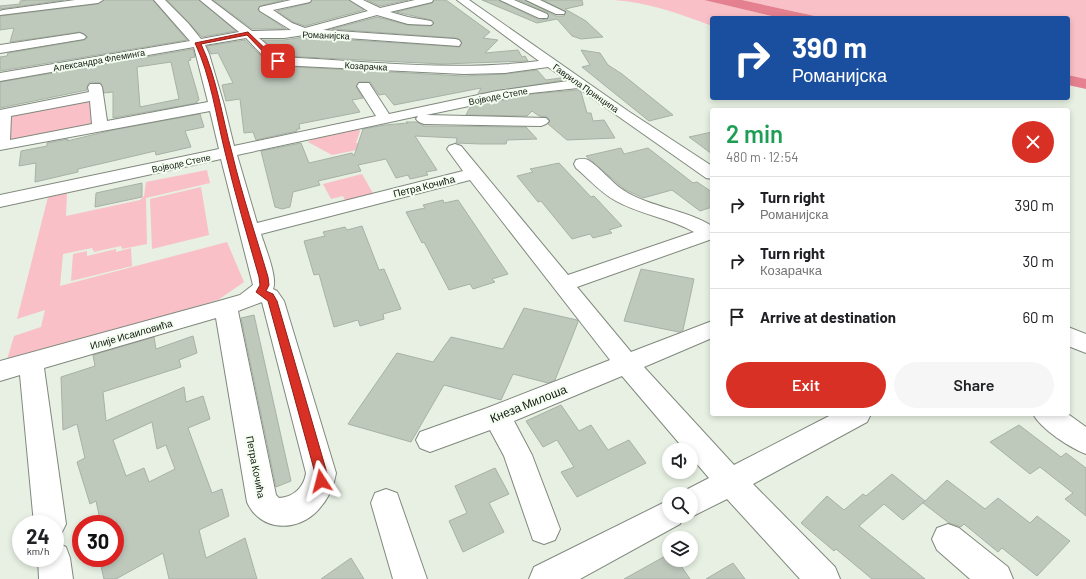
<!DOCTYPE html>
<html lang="en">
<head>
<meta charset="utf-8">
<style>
  :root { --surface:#fff; --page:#f6f6f6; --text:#202124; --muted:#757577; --line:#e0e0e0; --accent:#d93025 }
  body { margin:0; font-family:Barlow,sans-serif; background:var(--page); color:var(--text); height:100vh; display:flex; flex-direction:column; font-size:15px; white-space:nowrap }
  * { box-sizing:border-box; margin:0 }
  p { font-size:13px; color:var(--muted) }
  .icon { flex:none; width:22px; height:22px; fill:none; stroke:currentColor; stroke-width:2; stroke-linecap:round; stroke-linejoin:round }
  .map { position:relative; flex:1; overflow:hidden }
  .drawer { position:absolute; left:710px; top:108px; width:360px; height:308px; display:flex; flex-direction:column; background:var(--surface); border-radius:4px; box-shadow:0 2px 6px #0003 }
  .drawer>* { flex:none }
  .top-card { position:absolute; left:710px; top:16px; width:360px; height:84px; border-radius:4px; box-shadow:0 2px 6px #0003; background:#1a4fa0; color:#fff; overflow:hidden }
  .tools { position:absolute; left:662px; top:443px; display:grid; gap:8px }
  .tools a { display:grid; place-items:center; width:36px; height:36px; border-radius:50%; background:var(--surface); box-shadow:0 2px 6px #0003; font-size:20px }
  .speed { position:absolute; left:12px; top:515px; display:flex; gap:8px; font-size:20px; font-weight:700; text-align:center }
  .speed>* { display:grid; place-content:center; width:52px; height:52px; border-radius:50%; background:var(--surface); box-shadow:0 2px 6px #0003; line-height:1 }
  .speed small { font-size:10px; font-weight:400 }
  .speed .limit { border:6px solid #d22; background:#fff; color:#111 }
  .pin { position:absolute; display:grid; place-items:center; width:34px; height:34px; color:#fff; margin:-17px; border-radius:8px; box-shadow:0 2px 6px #0006 }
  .me { position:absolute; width:44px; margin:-22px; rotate:351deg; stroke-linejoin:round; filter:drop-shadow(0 0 3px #0008) }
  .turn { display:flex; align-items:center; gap:14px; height:84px; padding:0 16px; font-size:18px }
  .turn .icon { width:52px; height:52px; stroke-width:2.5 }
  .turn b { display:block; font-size:28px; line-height:34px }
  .round { display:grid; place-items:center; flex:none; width:42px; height:42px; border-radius:21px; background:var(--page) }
  .overview { display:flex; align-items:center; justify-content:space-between; height:68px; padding:0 16px }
  h1 { font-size:24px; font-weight:600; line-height:30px; color:#1e9e55 }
  .primary-button { display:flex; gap:8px; margin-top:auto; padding:8px 16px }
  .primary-button a { flex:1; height:46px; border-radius:24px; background:var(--accent); color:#fff; font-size:16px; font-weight:600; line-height:46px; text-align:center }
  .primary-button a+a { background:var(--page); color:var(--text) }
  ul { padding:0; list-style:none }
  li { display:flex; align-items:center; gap:12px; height:56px; padding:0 16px; border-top:1px solid var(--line) }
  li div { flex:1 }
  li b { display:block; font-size:15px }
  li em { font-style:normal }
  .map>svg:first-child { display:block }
</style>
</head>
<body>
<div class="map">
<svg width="1086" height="579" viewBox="0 0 1086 579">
  <rect width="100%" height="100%" fill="#e7f0e3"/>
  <g fill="#f9c0c7">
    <path d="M614,0H704L780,18H712V26C681,14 647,2 614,0Z"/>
    <polygon points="742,0 1086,0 1086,79 1068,75 1068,18 824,18"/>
    <polygon points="90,100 93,122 87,127 12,140 10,138 10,117 13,115"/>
    <polygon points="358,128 360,131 356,143 367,143 362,149 332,155 308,142 317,136"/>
    <polygon points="207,170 210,183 146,198 147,244 122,249 121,246 94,252 92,248 63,254 60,286 227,242 244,282 218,300 6,363 14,336 41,327 45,310 17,319 48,197 67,193 66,216 140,200 144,196 146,182"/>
    <polygon points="362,174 374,195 346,202 343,196 331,199 323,184"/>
    <polygon points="201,187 209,235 152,249 150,199"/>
    <polygon points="131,248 132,266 71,281 73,254 87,251 87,256 116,249 116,252"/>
  </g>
  <g fill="#e4808f">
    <polygon points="704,0 742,0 824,18 780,18"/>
    <polygon points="1068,75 1086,79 1086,89 1068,85"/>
  </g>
  <g fill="#bec8bb" stroke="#a8b1a5" fill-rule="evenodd">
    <polygon points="28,0 64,0 0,9 0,6 20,4 20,1"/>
    <polygon points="104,0 153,0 187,40 0,71 0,57 7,56 8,53 84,40 88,37 80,32 10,42 14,28 0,30 0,16 98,4"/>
    <polygon points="167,0 199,0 236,31 202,37"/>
    <polygon points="213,0 284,0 260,6 258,10 286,29 252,29"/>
    <polygon points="312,0 349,0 364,10 305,26 293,22 277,11 310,3"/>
    <polygon points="367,0 408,0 380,6"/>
    <polygon points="434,0 446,0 490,32 483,38 498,40 485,53 518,50 522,57 525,56 528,61 442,64 282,56 263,40 284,40 304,37 460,47 462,42 459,39 455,38 332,29 377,17 408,25 431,26 434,23 431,20 396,12 432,3"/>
    <polygon points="482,0 499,0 539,20 548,19 548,13 518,0 525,0 556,16 564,16 566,12 543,0 582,0 583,5 565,9 586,21 603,37 581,39 572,36 557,19 537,23"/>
    <polygon points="245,40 266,61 278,66 464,76 505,74 537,70 546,80 561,78 564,80 478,94 481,88 394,105 385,94 379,95 370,82 359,82 356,87 363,98 352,100 360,112 299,124 300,129 297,129 297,131 256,140 253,132 244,133 240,99 226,101 222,85 233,83 218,53 211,54 207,46"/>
    <path d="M193,49L195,57L190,58L191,60L188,61L197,92L199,100L197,101V103L113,118V92L104,93L101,83L90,82L87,86V90L0,108V82ZM171,62L179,99L140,107L137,67Z"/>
    <polygon points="581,50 600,53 608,65 622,74 673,115 649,121 582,67 590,65"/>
    <polygon points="578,90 581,92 587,113 591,113 593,121 604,120 615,138 567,140 548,124 550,121 547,117 539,116 532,111 527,116 466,115 470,107 531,94"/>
    <polygon points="200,114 204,127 185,131 191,147 156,155 155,151 104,163 78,169 78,172 35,182 36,163 19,166 21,151 47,146 47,143 68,139 67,141 113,130"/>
    <polygon points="406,122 417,122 424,126 526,127 537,139 507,140 506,144 481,144 456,143 457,138 415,136 437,170 426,172 428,175 410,179 408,175 396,178 386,159 358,165 361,171 318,181 320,185 293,192 290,207 282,209 275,207 261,151 301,143 309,163 352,153 354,156 363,129 385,125 408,123"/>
    <polygon points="712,132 712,154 689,137"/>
    <polygon points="621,148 624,154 648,148 693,183 697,182 712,192 712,207 700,211 672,190 643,198 624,189 586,156"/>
    <polygon points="559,163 591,197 594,196 622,226 609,230 612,233 593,238 590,234 572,239 541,201 538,202 517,176 533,172 530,169"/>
    <polygon points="142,183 142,197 95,207 96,193"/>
    <polygon points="443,200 444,203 458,200 508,274 492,279 495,282 473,289 470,284 449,290 424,242 422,243 406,212 425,208 423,205"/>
    <polygon points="362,226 379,270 384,269 401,309 383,314 384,319 360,326 358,320 334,327 319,274 314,275 304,241 325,236 323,232 345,227 347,230"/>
    <polygon points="641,269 694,279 683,330 679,332 624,321"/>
    <polygon points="524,308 577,320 578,322 555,380 548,383 513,374 501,400 444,385 411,442 348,424 397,353 433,362 451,337 503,349"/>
    <polygon points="254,315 291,481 276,487 241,318"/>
    <path d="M193,336L197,353L179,360L181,367L103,392L106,421L184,387L186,402L203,396L210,419L188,428L212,493L222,489L229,516L199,530L206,558L245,538L257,579H169L163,553L116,579H104L99,558H115V524H101L96,501L90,504L77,462L85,458L77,424L63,430L61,377L95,366L93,355L154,337L156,349ZM152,422L157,449L166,445L175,469L149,482L144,468L126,476L113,440Z"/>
    <polygon points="561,405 579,431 591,425 608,450 629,440 646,463 577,497 561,472 574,467 557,440 543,447 526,421"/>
    <polygon points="1019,425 1061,457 1066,453 1086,468 1086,516 1065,499 1073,493 1040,467 1030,474 990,442"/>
    <polygon points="495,468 509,494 489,503 504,532 463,552 449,521 467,513 455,486"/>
    <polygon points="892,474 925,501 903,520 884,504 859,526 925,579 872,579 836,549 834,551 801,523 827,496 844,510 863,494 866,496"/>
    <polygon points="947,480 985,509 998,498 1030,523 1037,516 1070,541 1037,576 1002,548 998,552 964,524 961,527 949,523 923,503"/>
    <polygon points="669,554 669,560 677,560 690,579 624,579"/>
    <polygon points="351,558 364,579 321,579"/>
    <polygon points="733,563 745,579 706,579"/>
  </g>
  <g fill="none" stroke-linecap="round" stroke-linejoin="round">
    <g stroke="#80897d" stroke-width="2">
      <g id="minor">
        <polygon points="75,0 103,0 98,3 0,15 0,11 3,10"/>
        <path d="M154,0H165L188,23L201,39L239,32L200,0H211L252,31L291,30L260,11L259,9L260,7L291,0H311L310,2L273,10L292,23L305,28L368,11L350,0H363L380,8L415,0H433L432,2L390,12L408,17L431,21L433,23L431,25L408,24L377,15L323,30L455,39L459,40L461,43L459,46L304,35L284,38H259L281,57C366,61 454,72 539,61L457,0H469L628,111L712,166V179L706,178L578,88L531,93L426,115L546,118L549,121L546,124L541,126L424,124L419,122L416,119L418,116L237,155L257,223L463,171L447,149L449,146L455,144L461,146L568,275L694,232C670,218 641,215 616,201C601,193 589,179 576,168L574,164L576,160C580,159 584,158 588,160C600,167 611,182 623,190C651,208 685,209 712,226V239L577,287L631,352L712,321V338L644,367L734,465L833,414H871L867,422L753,484L835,567L840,579H800L727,499L691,517L688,516H691V494L680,493L709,478L691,457V450H685L622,376L514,421L532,455L560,529L555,540L544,544L533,540L504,456L490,430L430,452L420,448L416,440L420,432L487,408L610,360L470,180L261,234C265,247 278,278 273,289L277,291L284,301L336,473C334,486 328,499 319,509C298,533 260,532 247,502L216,318L44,368L66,524L61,534L55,537V524H34L20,375L0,381V361L219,301L240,295L253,285L221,159L0,207V195L219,149L210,111L0,150V110L89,92L88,87L90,84H100L102,87L107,121L208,102L194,47L0,81V73L190,41ZM246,38L267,60L278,65L464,74L505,73L548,67L568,81L497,91L389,114L369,83H359L357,86L376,116L234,146L224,105L209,54L205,45ZM90,101L92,124L10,140L11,116ZM262,302L306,473C304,487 294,497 279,498L276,495L238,311Z"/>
        <polygon points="500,0 514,0 547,14 548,16 547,18 539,18"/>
        <polygon points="526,0 540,0 565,12 564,14 556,14"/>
        <polygon points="80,33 84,35 86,37 84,39 0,53 0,45"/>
        <polygon points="1068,327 1086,334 1086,353 1068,346"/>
        <path d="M1033,414H1068L1086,427V454C1070,448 1041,429 1033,414Z"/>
        <polygon points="386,489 397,493 427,579 393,579 371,503 375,493"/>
        <polygon points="669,500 669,516 684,516 680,524 580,579 529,579 534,567"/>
        <polygon points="948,524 959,528 1008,567 1013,579 970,579 937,550 932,539 937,528"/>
        <polygon points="55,542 66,547 70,558 73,579 39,579 38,558 55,558"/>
      </g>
    </g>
    <use href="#minor" fill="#fff" fill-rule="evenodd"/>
  </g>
  <path fill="#d93025" stroke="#8d1f18" d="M248,32L273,56L280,60V62L269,58L247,35L201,44C217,78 222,117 232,153C242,195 256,236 268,277L269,285L266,291L273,294L277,301L327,473L325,485L321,486L317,485L315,473L268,301L256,292L260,285L259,277C247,235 235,194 225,152C216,116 211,77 195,43Z"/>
  <g text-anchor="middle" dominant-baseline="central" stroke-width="4" stroke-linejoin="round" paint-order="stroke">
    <g font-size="9" fill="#131611" stroke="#f4fef0">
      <text transform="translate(326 35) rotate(2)">Романијска</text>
      <text transform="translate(99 60) rotate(-10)">Александра Флеминга</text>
      <text transform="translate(366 66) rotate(3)">Козарачка</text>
      <text transform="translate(586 88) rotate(35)">Гаврила Принципа</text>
      <text transform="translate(498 96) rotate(-11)">Војводе Степе</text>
      <text transform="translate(181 163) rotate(-12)">Војводе Степе</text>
    </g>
    <g font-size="10" fill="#131611" stroke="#f4fef0">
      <text transform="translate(424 186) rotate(-14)">Петра Кочића</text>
      <text transform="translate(131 334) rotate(-16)">Илије Исаиловића</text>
      <text transform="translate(256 467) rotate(79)">Петра Кочића</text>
    </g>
    <g font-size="12" fill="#131611" stroke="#f4fef0">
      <text transform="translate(528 403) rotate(-22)">Кнеза Милоша</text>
    </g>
  </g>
</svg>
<div class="tools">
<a><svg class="icon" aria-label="sound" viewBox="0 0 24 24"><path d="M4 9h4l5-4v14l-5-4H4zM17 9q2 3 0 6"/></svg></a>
<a><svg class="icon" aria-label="search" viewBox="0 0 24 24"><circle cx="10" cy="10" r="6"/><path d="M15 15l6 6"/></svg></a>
<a><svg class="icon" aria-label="layers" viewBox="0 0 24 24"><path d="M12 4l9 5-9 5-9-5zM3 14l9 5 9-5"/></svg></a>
</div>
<div class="speed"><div>24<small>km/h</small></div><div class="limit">30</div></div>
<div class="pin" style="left:278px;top:61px;background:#d93025"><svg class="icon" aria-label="arrive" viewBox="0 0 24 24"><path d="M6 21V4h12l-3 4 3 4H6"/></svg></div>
<svg class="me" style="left:321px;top:481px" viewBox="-20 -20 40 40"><path d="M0-17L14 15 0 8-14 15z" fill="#d93025" stroke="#fff" stroke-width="4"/></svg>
<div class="top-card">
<div class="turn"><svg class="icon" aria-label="right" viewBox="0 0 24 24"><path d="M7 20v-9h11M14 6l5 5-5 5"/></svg><div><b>390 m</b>Романијска</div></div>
</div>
<section class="drawer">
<div class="overview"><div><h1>2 min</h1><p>480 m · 12:54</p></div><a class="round" style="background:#d93025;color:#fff"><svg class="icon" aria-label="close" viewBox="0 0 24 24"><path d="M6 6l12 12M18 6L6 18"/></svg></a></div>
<ul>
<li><svg class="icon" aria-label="right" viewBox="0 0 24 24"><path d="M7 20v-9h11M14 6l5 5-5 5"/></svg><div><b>Turn right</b><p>Романијска</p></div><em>390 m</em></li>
<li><svg class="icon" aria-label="right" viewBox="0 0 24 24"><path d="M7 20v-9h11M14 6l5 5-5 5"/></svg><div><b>Turn right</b><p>Козарачка</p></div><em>30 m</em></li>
<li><svg class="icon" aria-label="arrive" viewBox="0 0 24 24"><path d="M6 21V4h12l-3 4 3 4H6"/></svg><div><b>Arrive at destination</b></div><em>60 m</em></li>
</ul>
<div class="primary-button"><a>Exit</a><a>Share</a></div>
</section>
</div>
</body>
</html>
